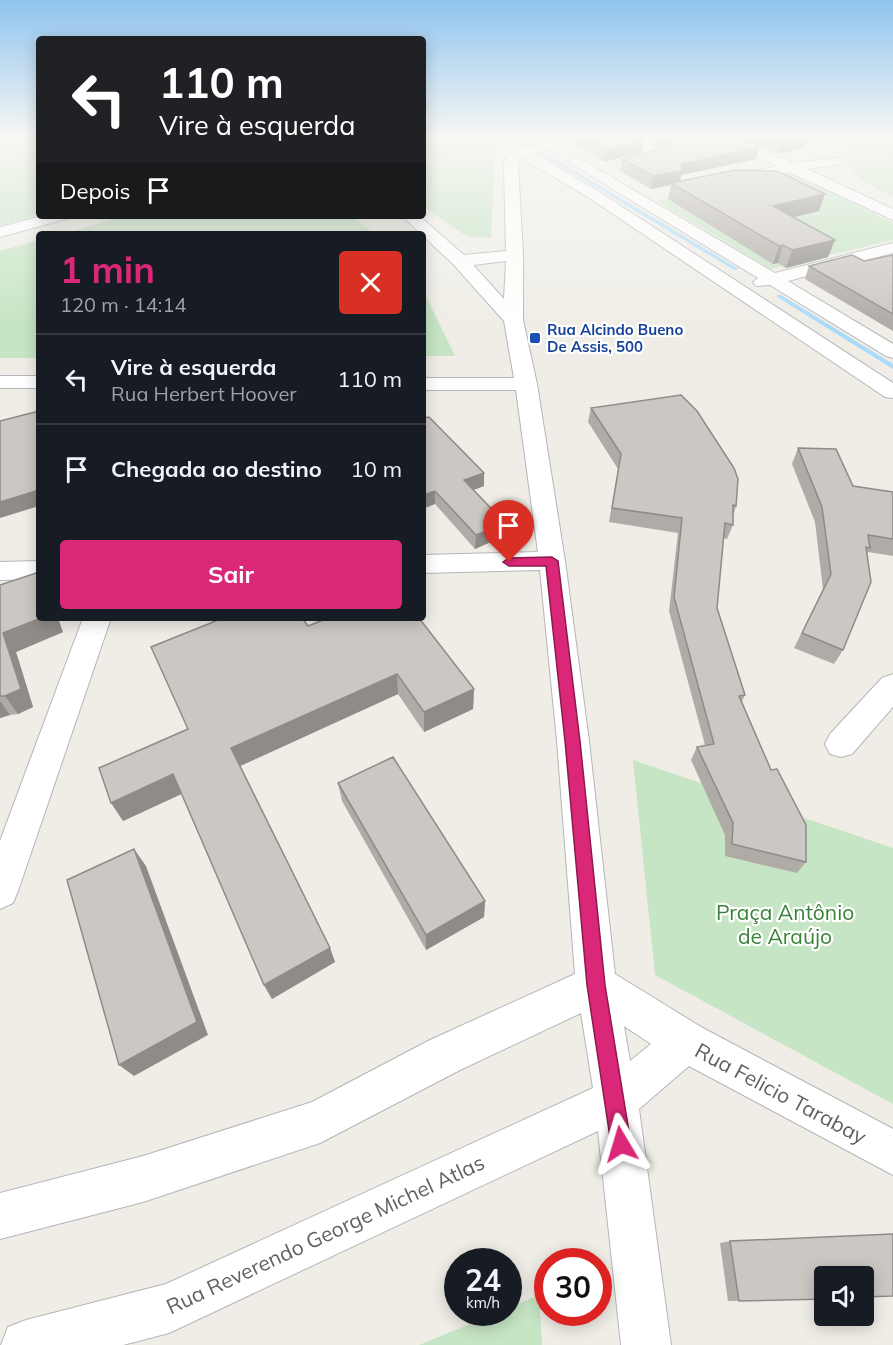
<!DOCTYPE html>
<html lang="pt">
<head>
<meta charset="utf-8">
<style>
  :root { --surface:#171b24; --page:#20242c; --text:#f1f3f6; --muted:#9ea1a6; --line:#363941; --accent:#db2777 }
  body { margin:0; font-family:Mulish,sans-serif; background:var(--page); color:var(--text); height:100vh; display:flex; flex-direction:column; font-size:22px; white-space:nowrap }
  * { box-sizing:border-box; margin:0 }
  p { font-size:20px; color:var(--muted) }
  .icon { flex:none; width:33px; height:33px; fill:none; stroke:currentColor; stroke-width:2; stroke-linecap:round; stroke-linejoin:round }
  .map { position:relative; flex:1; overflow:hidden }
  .details { position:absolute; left:36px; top:231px; width:390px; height:390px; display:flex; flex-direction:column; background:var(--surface); border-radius:6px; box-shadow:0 3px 15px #0003 }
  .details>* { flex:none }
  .hud { position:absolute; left:36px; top:36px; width:390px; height:183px; border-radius:6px; box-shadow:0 3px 15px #0003; background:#202124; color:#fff; overflow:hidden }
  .buttons { position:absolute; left:814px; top:1266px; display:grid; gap:12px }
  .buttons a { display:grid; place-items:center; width:60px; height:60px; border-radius:6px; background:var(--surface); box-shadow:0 3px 15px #0003; font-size:30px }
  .speed { position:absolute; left:444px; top:1248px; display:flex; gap:12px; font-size:30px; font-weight:700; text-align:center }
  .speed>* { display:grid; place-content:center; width:78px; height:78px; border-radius:50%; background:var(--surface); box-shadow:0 3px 15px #0003; line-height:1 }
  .speed small { font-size:15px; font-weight:400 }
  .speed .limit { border:9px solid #d22; background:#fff; color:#111 }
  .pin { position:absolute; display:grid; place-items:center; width:51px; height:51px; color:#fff; margin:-62px -26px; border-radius:50% 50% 50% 0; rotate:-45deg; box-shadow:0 0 6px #0007 }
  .pin .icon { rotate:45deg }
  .me { position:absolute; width:66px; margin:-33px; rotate:353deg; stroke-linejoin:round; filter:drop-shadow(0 0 4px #0008) }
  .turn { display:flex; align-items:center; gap:21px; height:126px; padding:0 24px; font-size:27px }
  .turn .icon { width:78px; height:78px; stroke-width:2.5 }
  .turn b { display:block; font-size:42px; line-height:51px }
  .then { display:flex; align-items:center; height:57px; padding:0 24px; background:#0003; gap:12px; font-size:22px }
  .round { display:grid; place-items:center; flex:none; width:63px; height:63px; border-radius:6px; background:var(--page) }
  .head { display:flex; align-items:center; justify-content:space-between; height:102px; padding:0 24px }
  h1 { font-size:36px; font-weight:700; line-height:45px; color:var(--accent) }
  .cta { display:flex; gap:12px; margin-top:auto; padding:12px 24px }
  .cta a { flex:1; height:69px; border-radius:6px; background:var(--accent); color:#fff; font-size:24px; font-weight:700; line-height:69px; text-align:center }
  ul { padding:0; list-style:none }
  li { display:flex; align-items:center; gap:18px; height:90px; padding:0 24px; border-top:2px solid var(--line) }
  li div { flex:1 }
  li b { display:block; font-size:22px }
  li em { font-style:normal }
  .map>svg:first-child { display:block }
</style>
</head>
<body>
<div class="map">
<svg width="893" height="1345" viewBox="0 0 893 1345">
  <rect width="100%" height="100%" fill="#efede6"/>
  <g fill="#c6e5c4">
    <polygon points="0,137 39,137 39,215 0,225"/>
    <polygon points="423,137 471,137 495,148 491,238 468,237 423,207"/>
    <path d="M863,137H893V196C876,188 841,174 848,150Z"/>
    <polygon points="789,171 893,223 893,240 771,269 657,201"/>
    <polygon points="124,216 352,216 375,234 63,234"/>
    <polygon points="39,240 39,358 0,358 0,251"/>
    <polygon points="423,290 455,356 423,356"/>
    <polygon points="633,760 893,848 893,1104 655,975"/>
    <polygon points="539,1295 542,1345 419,1345 497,1313 508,1312 509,1308"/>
  </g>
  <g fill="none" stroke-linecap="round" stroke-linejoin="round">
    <g fill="#abdbfa" fill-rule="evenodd">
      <polygon points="538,151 542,151 739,269 734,270 538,153"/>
      <polygon points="777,295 781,295 893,364 893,369 777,297"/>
    </g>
    <g stroke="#b3b6ba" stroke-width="2">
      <g id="minor">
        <path d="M482,137H500L524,148L550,141L555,142L557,145L555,148L534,153L601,193L893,383V398L885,397L591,199L522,158L518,163L523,255V320L537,384L565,561L589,741L615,974L701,1027L893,1129V1175L689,1066L639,1109L671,1345H621L598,1131L169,1333L123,1345H1L8,1327L26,1320L166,1284L593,1088L581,1013L460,1070L320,1143L143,1202L0,1239V1193L143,1156L312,1102L430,1040L575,974L557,741L540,570L423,573V555L538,552L516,390H423V378H514L504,321L454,265L402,216H419L464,255L506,251L504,163L511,152ZM506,261L504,299L473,265ZM624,1026L651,1044L630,1061Z"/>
        <polygon points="620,137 638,137 664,152 657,161 624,169 619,168 617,165 619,162 649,153"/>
        <polygon points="719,137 737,137 792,163 840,158 842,161 840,164 807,169 893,209 893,220 789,172 735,183 730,182 728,179 730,176 777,166"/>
        <polygon points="577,157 775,273 893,243 893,253 788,281 893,344 893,358 886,356 770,285 756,286 753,282 758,278 572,164 570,161"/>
        <polygon points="42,216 68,216 66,219 0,237 0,227"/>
        <rect x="0" y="376" width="39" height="12"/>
        <polygon points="39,561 39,579 0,580 0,562"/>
        <polygon points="83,618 111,618 18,891 13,903 0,909 0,841"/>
        <polygon points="893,674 893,707 852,754 841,757 830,754 825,744 830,734 882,678"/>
      </g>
    </g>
    <use href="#minor" fill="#fff" fill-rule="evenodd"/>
  </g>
  <g fill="#afaba7">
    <polygon points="560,137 639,137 642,152 604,162 573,143"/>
    <polygon points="643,137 741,137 756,159 681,175 680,181 819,211 793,217 835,240 828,257 786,268 778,263 773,264 668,199 671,185 651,189 620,171 622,159 662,149"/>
    <polygon points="743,137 807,137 804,148 778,154"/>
    <polygon points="893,255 893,331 805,279 809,266 864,261"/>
    <polygon points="591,408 736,506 733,516 733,525 727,539 723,538 717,608 745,695 742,701 806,862 797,873 725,856 725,835 691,760 697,747 705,745 669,611 678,533 609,522 618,469 588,422"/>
    <polygon points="423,418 484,473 484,486 473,490 504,536 475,549 435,504"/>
    <polygon points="798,448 853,486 893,492 893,556 868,552 867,553 843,650 834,664 794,648 823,589 815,522 792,464"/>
    <polygon points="0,585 63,632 16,652 33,707 18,714 10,715 0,718"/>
    <polygon points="308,626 474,689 473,709 424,732 398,694 240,766 330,948 335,962 272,999 264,985 182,794 123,821 188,729"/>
    <polygon points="338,783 485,901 484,917 426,950 342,801"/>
    <polygon points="730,1241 825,1299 728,1301 720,1243"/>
  </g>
  <g fill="#8e8b88">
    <polygon points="802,137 807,137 804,148 778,154 781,142"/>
    <polygon points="644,140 642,152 604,162 606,150"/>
    <polygon points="760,147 756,159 681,175 680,183 671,183 671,185 651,189 653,176 682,164"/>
    <polygon points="825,194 819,211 768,223 773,206"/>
    <polygon points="835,240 828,257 786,268 792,250"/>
    <polygon points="783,245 778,263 773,264 779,246"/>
    <polygon points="484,473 484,486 463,494 464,480"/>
    <polygon points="39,490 39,506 0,518 0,502"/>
    <polygon points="435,491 435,504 423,509 423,495"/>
    <polygon points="505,523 504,536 475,549 476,535"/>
    <polygon points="41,618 58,618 63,632 16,652 33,707 18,714 5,696 3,633"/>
    <polygon points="397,674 398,694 238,767 231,748"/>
    <polygon points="474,689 473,709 424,732 424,712"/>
    <polygon points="0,701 10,715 0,718"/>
    <polygon points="173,774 183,793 123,821 111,803"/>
    <polygon points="134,849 146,866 208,1035 134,1076 119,1065"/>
    <polygon points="485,901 484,917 426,950 426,935"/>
    <polygon points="330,948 335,962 272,999 264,985"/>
  </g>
  <g fill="#cbc7c2" stroke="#8e8b88" stroke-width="1.5">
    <polygon points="584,137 639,137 644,140 606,150"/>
    <polygon points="665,137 741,137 760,147 682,164 682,171 653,176 622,159 665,148 668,139"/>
    <polygon points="771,137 802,137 781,142"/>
    <polygon points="735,170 777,171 825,194 773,206 835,240 792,250 783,245 779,246 671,183"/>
    <polygon points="852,255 864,261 893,255 893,314 809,266"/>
    <polygon points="681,395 697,411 734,468 738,479 736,506 733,505 733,525 725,523 717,608 745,695 739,696 771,770 777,769 806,825 806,862 732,844 733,823 697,747 714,744 674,597 682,518 612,508 621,454 591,408"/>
    <polygon points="39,411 39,490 0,502 0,421"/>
    <polygon points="429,417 484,473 464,480 505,523 476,535 435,491 423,495 423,418"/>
    <polygon points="798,448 836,449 853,486 893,492 893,539 868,535 870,548 866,547 871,582 843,650 802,633 831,574 822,507"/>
    <polygon points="39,572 39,618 41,618 3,633 21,689 5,696 0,696 0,585"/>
    <polygon points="223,618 302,618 308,626 328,618 419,618 474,689 424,712 397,674 231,748 330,948 264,985 173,774 111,803 99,768 188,729 151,647"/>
    <polygon points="393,757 485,901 426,935 338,783"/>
    <polygon points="134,849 197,1022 119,1065 67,880"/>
    <polygon points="893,1234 893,1296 864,1297 864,1276 825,1276 825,1299 739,1301 730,1241"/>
  </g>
  <linearGradient id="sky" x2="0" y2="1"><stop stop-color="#8fc4ef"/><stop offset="0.42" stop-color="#f8f7f4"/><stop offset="1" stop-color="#f8f7f4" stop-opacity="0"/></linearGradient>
  <rect width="893" height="325" fill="url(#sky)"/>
  <polygon fill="#db2777" stroke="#8e194d" stroke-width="1.5" points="552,557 558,561 580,741 605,985 631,1144 628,1152 621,1155 614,1152 611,1144 587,985 565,741 546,566 509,566 503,562 509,558"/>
  <rect fill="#1a4fb4" stroke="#fff" stroke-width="2" x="529" y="332" width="12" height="12" rx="3"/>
  <g text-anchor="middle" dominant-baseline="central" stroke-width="4.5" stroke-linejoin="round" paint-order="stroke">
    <g font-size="15" font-weight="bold" fill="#164399" stroke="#fff" text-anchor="start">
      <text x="547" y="329">Rua Alcindo Bueno<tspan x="547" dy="17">De Assis, 500</tspan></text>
    </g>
    <g font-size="21" fill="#3a813a" stroke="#fff">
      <text x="785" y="912">Praça Antônio<tspan x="785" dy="24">de Araújo</tspan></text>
    </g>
    <g font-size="21" fill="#5e6165" stroke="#fff">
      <text transform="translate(781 1093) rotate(28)">Rua Felicio Tarabay</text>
      <text transform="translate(325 1234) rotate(-25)">Rua Reverendo George Michel Atlas</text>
    </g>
  </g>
</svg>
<div class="buttons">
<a><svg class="icon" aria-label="sound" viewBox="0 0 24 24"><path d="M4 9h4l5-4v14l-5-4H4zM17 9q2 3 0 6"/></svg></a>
</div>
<div class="speed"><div>24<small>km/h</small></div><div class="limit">30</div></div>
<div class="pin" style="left:509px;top:562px;background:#d93025"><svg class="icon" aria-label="arrive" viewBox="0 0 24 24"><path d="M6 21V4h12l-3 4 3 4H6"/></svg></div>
<svg class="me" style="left:621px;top:1144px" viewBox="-20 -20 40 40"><path d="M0-17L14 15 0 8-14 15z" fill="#db2777" stroke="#fff" stroke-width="4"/></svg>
<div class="hud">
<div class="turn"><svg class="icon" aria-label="left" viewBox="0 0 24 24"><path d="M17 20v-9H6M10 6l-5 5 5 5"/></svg><div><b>110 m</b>Vire à esquerda</div></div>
<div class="then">Depois<svg class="icon" aria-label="arrive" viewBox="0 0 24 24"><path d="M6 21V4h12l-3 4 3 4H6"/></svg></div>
</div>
<section class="details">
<div class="head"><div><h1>1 min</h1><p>120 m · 14:14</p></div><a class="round" style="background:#d93025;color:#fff"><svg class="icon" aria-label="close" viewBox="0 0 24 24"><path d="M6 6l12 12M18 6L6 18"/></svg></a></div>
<ul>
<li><svg class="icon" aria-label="left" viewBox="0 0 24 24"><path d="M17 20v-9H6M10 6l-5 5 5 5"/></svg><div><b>Vire à esquerda</b><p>Rua Herbert Hoover</p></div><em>110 m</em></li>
<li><svg class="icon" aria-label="arrive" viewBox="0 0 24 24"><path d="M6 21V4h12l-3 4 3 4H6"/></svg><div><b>Chegada ao destino</b></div><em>10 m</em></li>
</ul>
<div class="cta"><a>Sair</a></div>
</section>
</div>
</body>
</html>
